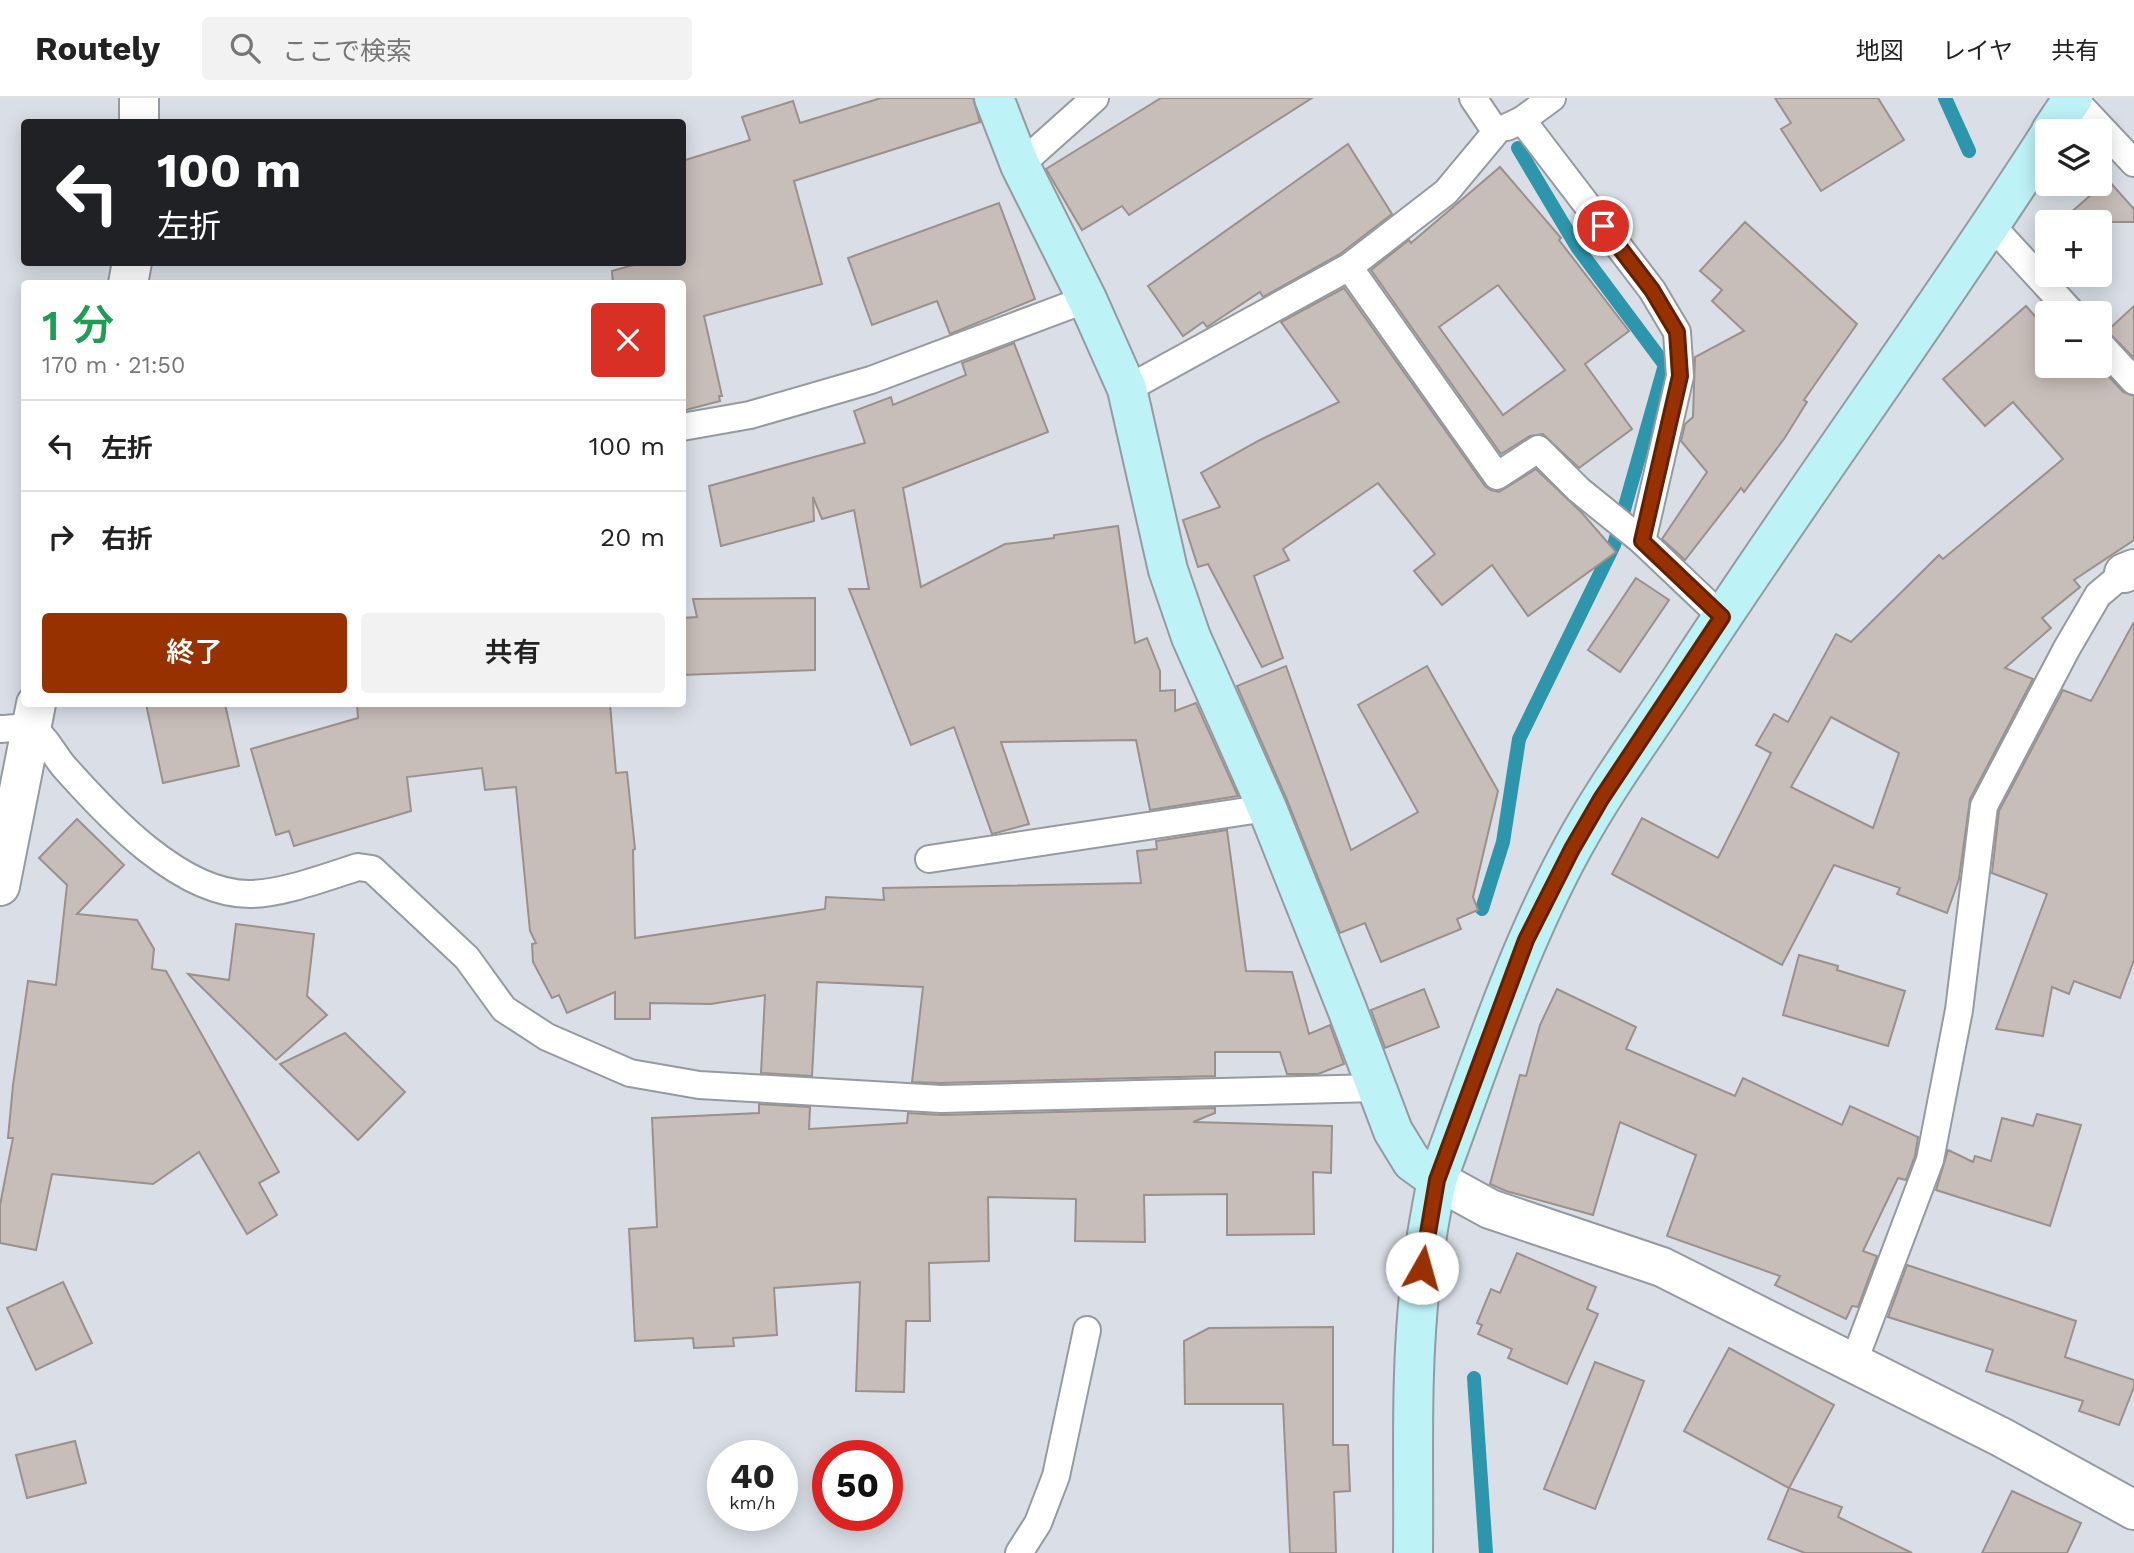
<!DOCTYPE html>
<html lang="ja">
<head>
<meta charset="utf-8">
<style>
  :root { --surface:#fff; --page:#f2f2f2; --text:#222; --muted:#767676; --line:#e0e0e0; --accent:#973200 }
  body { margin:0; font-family:"Work Sans","Noto Sans JP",sans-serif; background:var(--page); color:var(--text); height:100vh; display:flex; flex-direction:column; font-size:26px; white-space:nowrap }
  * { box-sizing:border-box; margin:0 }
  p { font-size:23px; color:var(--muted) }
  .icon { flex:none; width:38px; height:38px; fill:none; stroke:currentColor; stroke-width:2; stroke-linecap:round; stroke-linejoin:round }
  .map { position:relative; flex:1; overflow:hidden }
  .side { position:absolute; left:21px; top:182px; width:665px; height:427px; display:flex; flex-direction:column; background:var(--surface); border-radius:7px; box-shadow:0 4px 18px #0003 }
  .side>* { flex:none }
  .banner { position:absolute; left:21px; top:21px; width:665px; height:147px; border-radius:7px; box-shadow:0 4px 18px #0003; background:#202124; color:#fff; overflow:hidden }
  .controls { position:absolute; left:2035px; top:21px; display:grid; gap:14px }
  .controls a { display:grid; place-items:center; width:77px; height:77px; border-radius:7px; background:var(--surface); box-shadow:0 4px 18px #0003; font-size:35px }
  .speed { position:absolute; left:707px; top:1342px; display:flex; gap:14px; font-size:35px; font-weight:700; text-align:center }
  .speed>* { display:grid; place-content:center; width:91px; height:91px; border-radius:50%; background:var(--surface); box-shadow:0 4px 18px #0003; line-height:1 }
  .speed small { font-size:18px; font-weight:400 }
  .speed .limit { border:10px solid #d22; background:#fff; color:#111 }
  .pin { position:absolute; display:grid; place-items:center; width:60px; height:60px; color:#fff; margin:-30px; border:4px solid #fff; border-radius:50%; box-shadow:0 2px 7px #0007 }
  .me { position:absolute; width:77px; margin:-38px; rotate:7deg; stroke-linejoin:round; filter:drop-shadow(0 0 5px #0008) }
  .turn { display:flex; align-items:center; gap:24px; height:147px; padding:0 21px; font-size:32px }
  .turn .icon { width:91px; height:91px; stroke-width:2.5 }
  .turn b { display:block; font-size:49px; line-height:60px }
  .round { display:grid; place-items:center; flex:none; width:74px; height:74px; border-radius:7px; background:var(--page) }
  .head { display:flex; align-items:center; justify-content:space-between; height:119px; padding:0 21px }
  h1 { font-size:42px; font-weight:600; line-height:52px; color:#1e9e55 }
  .primary-button { display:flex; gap:14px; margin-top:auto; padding:14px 21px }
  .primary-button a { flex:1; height:80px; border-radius:7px; background:var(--accent); color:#fff; font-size:28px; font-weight:600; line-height:80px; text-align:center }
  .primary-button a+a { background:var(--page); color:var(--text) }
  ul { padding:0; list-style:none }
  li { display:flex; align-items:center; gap:21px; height:91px; padding:0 21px; border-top:2px solid var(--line) }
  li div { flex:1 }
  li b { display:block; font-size:26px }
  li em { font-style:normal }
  header { display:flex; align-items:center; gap:42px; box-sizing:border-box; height:98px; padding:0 35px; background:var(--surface); border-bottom:2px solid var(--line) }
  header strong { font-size:33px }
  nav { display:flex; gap:38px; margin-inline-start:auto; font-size:24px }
  .search { width:490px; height:63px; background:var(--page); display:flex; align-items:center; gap:18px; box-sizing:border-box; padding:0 24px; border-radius:7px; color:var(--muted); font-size:26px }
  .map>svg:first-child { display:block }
</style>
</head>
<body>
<header>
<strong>Routely</strong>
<div class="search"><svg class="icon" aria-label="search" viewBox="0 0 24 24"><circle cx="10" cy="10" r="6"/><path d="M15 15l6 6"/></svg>ここで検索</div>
<nav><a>地図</a><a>レイヤ</a><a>共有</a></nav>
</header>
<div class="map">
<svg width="2134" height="1455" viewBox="0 0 2134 1455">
  <rect width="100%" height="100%" fill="#dadfe7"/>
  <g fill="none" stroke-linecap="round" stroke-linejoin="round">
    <g stroke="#2d95ac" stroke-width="14">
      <polyline points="1945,0 1969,53"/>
      <polyline points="1482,811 1503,744 1519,641 1614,447 1665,267 1577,149 1518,50"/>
      <polyline points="1474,1280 1486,1455"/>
    </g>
  </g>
  <g fill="#c7bdb9" stroke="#9a908c" stroke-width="2" fill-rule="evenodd">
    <polygon points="881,0 973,0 980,24 794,83 822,186 704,218 722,298 719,298 720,303 682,313 682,186 613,186 612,173 644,164 682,164 682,63 750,42 742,19 793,3 800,25"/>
    <polygon points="1161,0 1312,0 1129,117 1122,108 1082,132 1046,71"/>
    <polygon points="1775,0 1878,0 1904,42 1821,93 1781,31 1791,25"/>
    <polygon points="1348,46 1392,116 1340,156 1263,199 1260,194 1207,229 1203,224 1183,238 1148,188"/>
    <path d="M1500,69L1561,140L1559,142L1629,233L1585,266L1632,331L1579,370L1543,336L1530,338L1501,356L1371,172L1409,142L1411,145ZM1498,187L1565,272L1503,317L1439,229Z"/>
    <polygon points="2108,82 2134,111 2134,124 2060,124"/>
    <polygon points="999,105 1035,201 950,236 937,203 872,227 848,160"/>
    <polygon points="1745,124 1857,226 1804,302 1807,304 1784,341 1744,394 1741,390 1685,462 1662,441 1707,374 1681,343 1685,326 1693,319 1695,259 1744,233 1712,203 1722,192 1700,173"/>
    <polygon points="1344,190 1485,388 1491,392 1499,394 1536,371 1582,415 1616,454 1528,518 1492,467 1442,507 1414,473 1435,456 1378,385 1283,451 1289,462 1254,478 1283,560 1262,569 1208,466 1198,469 1183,422 1220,409 1201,375 1260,342 1339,304 1281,224"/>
    <path d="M2026,208L2048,233V268H2099L2123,294L2134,298V442L2074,482L2080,489L2042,520L2051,530L2005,570L2033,581L1970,701L1959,781L1947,815L1897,796L1900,790L1834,767L1782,867L1612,776L1642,720L1718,760L1771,655L1756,647L1774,616L1788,624L1836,536L1851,544L1939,457L1943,461L2063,361L2013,304L1985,328L1943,281ZM1831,619L1899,655L1873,730L1791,689Z"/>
    <polygon points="2134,208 2134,260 2107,233"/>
    <polygon points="1014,245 1048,334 903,390 921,489 1005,446 1054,440 1054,437 1118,428 1135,545 1147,540 1160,573 1160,593 1175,592 1175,613 1196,605 1238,698 1150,712 1136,642 1001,644 1029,726 992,736 954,629 911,647 849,491 869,491 854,412 822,421 813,399 814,423 721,448 709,388 865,345 854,313 891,299 893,307 966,277 962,265"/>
    <polygon points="1636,480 1669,502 1620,574 1588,552"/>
    <polygon points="815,500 815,572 682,577 682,520 697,519 693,501"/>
    <polygon points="2134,524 2134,862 2120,900 2074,883 2069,896 2052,889 2043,938 1996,931 2047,796 1992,775 1999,713 2063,592 2091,603"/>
    <polygon points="1286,568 1351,752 1418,714 1358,607 1427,568 1498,693 1473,799 1478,812 1457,821 1461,831 1381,864 1365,825 1340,835 1287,702 1237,588"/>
    <polygon points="146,606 225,606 239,668 163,685"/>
    <polygon points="357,606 610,606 616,675 627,674 635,751 633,752 635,840 825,811 826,799 884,802 883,790 1141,785 1137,753 1157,751 1156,743 1227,732 1246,873 1292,874 1309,936 1330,927 1344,966 1318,976 1287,976 1280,954 1215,954 1215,978 941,985 912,984 923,889 817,884 812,978 761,975 765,897 711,906 650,905 650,921 615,921 615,894 567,915 559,897 552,900 533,864 532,846 536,845 530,833 516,689 485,692 482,670 407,679 411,713 294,748 289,733 276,737 251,651 358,620"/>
    <polygon points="77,721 124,767 77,816 137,822 154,851 152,871 166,873 279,1074 259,1085 277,1117 247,1136 199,1054 153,1086 52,1076 36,1152 0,1145 0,1107 13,1040 8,1040 13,987 28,883 56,887 67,787 39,760"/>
    <polygon points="236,826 314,836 307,898 327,917 276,962 188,876 229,882"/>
    <polygon points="1799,857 1838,868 1837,872 1905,893 1888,948 1783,917"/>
    <polygon points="1424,891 1439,929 1385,950 1371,912"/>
    <polygon points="1557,891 1636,929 1626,951 1735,998 1743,980 1842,1027 1850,1008 1918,1039 1915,1058 1906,1082 1898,1080 1863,1153 1877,1158 1858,1209 1852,1208 1846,1221 1775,1187 1780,1178 1667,1138 1696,1057 1620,1024 1593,1117 1506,1093 1490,1086 1520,977 1526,978 1540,927"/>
    <polygon points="345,935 405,994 358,1042 280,966"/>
    <polygon points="759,1006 810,1009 809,1031 907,1025 908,1015 941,1017 1215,1010 1215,1015 1193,1024 1332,1028 1331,1075 1313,1074 1314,1136 1227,1137 1227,1096 1144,1097 1145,1144 1075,1143 1076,1101 988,1099 989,1163 929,1165 930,1223 906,1223 904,1294 856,1293 860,1184 774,1190 777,1237 733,1240 734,1248 694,1250 693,1240 635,1243 629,1131 657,1129 652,1020 759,1015"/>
    <polygon points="2037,1016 2081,1027 2050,1128 1936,1092 1948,1052 1973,1064 1975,1058 1991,1063 2002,1020 2033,1028"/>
    <polygon points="1517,1155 1596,1189 1587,1211 1598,1216 1567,1286 1508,1260 1512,1251 1478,1236 1482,1227 1477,1225 1491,1191 1500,1195"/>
    <polygon points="1907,1167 2076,1223 2065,1259 2134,1282 2134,1289 2119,1327 2079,1313 2083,1303 1986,1273 1993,1252 1888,1219"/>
    <polygon points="63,1184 92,1245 36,1272 7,1210"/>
    <polygon points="1333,1229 1333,1347 1348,1347 1350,1393 1334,1394 1336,1455 1290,1455 1283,1306 1185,1306 1184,1243 1209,1230"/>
    <polygon points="1729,1250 1834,1307 1789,1390 1842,1409 1838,1419 1912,1455 1805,1455 1768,1441 1789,1390 1684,1333"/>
    <polygon points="1595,1264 1644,1283 1595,1411 1544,1391"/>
    <polygon points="75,1343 86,1385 27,1400 16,1357"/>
    <polygon points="2012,1393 2081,1425 2067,1455 1982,1455"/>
  </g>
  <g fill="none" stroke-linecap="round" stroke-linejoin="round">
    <g stroke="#959aa1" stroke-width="30">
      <g id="lane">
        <polyline points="2073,0 2134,65"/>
        <polyline points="1522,22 1652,192 1677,234 1680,278 1642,443 1722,519"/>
        <polyline points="1507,29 1522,22 1552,0"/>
        <polyline points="1020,67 1095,0"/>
        <polyline points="1991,127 2072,215"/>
        <polyline points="1349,169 1497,378 1538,351 1579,392 1642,443"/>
        <polyline points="2100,246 2134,283"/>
        <polyline points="1127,291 1349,169 1446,94 1496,34 1473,0"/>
        <polyline points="682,329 750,317 871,282 1087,201"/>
        <path d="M0,631C9,631 24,628 32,631C47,639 55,660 67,672C109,719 181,796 249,796C282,796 326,779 358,769L372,771L467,860L504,911L547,939L630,975L699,987L941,1001L1376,990"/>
        <polyline points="929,761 1267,710"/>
        <polyline points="1853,1266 1930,1062 1959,912 1984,708 2067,550 2098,497 2124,475"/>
        <polyline points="1019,1455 1038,1425 1056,1378 1087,1232"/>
      </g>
    </g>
    <g stroke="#959aa1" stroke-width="42">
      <g id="street">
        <polyline points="139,24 139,0"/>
        <polyline points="128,186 132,164"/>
        <polyline points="2124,475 2134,471"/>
        <polyline points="0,788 36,606"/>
        <polyline points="1437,1082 1490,1111 1662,1169 2001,1339 2134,1412"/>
      </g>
    </g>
    <g stroke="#959aa1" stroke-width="42">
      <g id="secondary">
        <path d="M994,0L1020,67L1087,201L1127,291L1168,472L1191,539L1267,710L1347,911L1393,1033L1412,1064L1437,1082C1430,1117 1424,1152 1420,1188C1410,1275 1414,1367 1413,1455"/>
        <polyline points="2051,33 2073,0"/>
        <path d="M1437,1082C1479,970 1515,855 1573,749C1605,690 1645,636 1682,580C1800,398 1930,223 2048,39"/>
      </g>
    </g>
    <use href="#lane" stroke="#fff" stroke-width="26"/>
    <use href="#street" stroke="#fff" stroke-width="38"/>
    <use href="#secondary" stroke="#bdf2f6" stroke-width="38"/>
  </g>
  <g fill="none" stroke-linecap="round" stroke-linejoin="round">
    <g stroke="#622000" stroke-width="18">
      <polyline id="route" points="1422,1170 1437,1082 1526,842 1572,751 1601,701 1722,519 1642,443 1680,278 1677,234 1652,192 1603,128"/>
    </g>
    <use href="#route" stroke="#973200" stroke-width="12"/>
  </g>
</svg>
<div class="controls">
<a><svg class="icon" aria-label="layers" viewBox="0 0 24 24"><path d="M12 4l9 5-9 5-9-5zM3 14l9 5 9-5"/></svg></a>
<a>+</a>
<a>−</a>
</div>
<div class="speed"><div>40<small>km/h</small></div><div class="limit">50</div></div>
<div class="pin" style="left:1603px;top:128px;background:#d93025"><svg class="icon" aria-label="arrive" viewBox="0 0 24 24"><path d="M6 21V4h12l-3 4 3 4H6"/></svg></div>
<svg class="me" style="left:1422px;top:1170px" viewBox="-20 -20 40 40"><circle r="19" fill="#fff"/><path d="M0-13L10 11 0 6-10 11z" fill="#973200"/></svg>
<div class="banner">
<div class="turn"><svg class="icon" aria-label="left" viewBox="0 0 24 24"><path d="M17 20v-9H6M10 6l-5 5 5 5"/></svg><div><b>100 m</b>左折</div></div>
</div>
<section class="side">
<div class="head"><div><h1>1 分</h1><p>170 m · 21:50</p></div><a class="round" style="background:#d93025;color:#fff"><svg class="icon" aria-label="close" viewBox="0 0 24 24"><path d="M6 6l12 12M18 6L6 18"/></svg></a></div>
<ul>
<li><svg class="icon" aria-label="left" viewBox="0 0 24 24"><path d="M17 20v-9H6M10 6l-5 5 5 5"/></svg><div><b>左折</b></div><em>100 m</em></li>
<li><svg class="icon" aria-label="right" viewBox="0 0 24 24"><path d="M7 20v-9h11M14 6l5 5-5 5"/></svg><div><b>右折</b></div><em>20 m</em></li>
</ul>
<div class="primary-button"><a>終了</a><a>共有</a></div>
</section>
</div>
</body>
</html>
